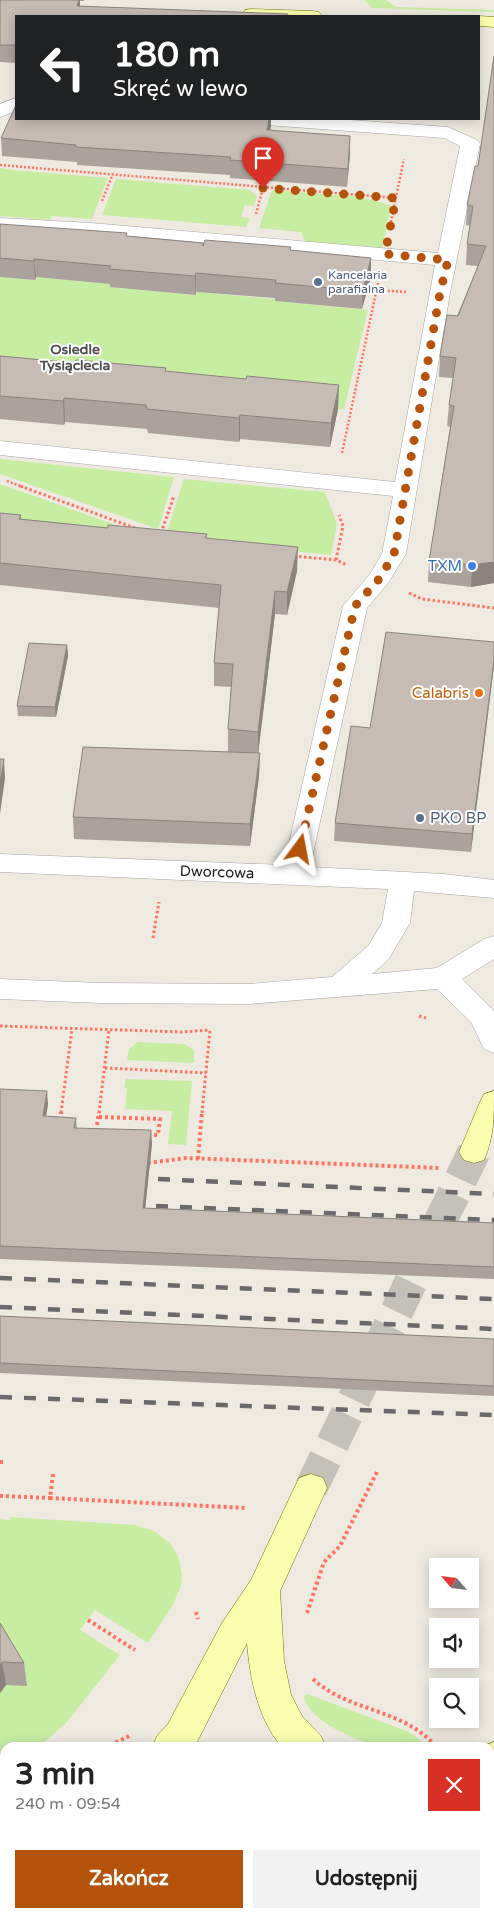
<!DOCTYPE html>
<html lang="pl">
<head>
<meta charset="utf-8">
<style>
  :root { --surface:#fff; --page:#f2f2f2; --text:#222; --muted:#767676; --accent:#b45309 }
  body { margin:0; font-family:"Varela Round",sans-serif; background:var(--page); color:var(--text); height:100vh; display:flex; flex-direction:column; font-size:19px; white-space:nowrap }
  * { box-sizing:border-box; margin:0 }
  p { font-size:16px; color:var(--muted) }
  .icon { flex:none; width:28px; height:28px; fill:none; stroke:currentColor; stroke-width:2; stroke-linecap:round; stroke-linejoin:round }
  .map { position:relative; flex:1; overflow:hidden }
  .sheet { position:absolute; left:0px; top:1742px; width:495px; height:176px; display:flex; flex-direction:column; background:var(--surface); border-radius:15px 15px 0 0; box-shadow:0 2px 12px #0003 }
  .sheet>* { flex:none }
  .hud { position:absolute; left:15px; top:15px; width:465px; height:105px; border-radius:0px; box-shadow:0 2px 12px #0003; background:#202124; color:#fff; overflow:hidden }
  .needle { width:32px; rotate:298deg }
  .fabs { position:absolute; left:429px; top:1558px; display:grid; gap:10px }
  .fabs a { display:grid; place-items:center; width:50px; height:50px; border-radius:0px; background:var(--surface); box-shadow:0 2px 12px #0003; font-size:25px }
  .pin { position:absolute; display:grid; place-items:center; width:42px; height:42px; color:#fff; margin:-51px -21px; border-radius:50% 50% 50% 0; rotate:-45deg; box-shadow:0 0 5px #0007 }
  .pin .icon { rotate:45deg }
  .me { position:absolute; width:55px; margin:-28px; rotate:13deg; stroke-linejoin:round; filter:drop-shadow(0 0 4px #0008) }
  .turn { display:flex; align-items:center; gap:18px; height:105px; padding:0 15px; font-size:22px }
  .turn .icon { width:65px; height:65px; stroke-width:2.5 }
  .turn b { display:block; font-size:35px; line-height:42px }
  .round { display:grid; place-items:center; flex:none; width:52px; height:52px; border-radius:0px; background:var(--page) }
  .overview { display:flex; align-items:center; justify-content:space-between; height:85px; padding:0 15px }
  h1 { font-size:30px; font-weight:800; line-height:38px }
  .action { display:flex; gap:10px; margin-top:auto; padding:10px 15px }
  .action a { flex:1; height:58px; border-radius:0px; background:var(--accent); color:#fff; font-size:20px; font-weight:800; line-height:58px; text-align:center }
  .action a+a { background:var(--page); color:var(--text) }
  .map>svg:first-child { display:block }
</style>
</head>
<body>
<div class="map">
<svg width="494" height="1918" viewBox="0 0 494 1918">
  <rect width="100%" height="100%" fill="#eeeae0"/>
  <g fill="#c6eda2">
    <polygon points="365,0 386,0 396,7 494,10 494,12 372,8"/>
    <polygon points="0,168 12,170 108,178 92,219 52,216 50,220 0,216"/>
    <polygon points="116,179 250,190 257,196 254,206 245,205 241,217 250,218 246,227 102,215"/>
    <polygon points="272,190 360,197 391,205 382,249 306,243 301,232 259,228"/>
    <polygon points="0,277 35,280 36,277 111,284 111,287 195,295 196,292 275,299 275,301 368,310 344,409 0,380"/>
    <polygon points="0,459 174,477 158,529 0,474"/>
    <polygon points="184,479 325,492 337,524 331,555 192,541 167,532"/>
    <polygon points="0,484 139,533 0,521"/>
    <polygon points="138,1042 184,1044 194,1050 194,1063 127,1060 129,1049"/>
    <polygon points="126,1079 192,1081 186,1145 168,1144 172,1111 125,1109 127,1088 124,1087"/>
    <polygon points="10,1517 135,1525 154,1531 170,1543 179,1558 182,1576 181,1585 173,1605 148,1643 95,1610 80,1630 120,1655 66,1723 48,1739 35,1747 5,1748 5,1757 0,1758 0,1519 10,1520"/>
    <path d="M307,1694L409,1732L420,1740L426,1747C412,1748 396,1750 383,1747C362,1744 306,1720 304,1696Z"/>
    <polygon points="28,1914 337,1914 333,1918 27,1918"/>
  </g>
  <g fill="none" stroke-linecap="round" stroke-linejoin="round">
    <polyline stroke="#c4c1b9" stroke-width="33" stroke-dasharray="33 16" stroke-linecap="butt" points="311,1488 474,1152"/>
    <g stroke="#a3a3a3" stroke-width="1">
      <g id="street">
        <polygon points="16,98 16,111 0,117 0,104"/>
        <polygon points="257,119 336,119 448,127 477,140 480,144 450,293 406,554 388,583 367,608 310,867 444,874 494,880 494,898 414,891 410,923 388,960 372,974 437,968 484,939 494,936 494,959 462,979 494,1011 494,1053 484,1049 471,1022 437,989 249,1004 101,1003 0,999 0,979 101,983 249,984 332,977 368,946 382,923 388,889 0,872 0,854 284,865 343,606 370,574 382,554 393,496 0,455 0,441 395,482 435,265 91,235 0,230 0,218 91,223 438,253 460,146 444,138 266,125 259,123"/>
      </g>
    </g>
    <g stroke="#687600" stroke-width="1">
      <g id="secondary">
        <polygon points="251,9 313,11 319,12 322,16 244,16 242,14 245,10"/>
        <polygon points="477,16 479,16 494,17 494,27 479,26 479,16"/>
        <path d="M494,1091C494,1117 494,1137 484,1160L474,1163L464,1160L459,1152L480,1102L484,1094Z"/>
        <path d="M311,1474L323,1478L327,1488L280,1591L284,1661L291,1695L302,1716L321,1736L326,1748H283C258,1721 250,1678 247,1643L194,1748H152L157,1736L168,1724L222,1623L251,1580L299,1478Z"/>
        <polygon points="494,1742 494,1776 490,1777 490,1748 479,1748"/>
        <polygon points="494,1800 494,1835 490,1836 490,1801"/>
        <polygon points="5,1856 5,1897 0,1899 0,1858"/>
        <polygon points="386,1914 426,1914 424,1918 384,1918"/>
      </g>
    </g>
    <g stroke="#ff7361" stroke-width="2.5" stroke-dasharray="2 2" stroke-linecap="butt">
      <polyline points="0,165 396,198"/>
      <polyline points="102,201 112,176"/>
      <polyline points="256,214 263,188"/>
      <polyline points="390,226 404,159"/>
      <polyline points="376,290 406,292"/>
      <polyline points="342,453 378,283"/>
      <polyline points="7,481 23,487"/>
    </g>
    <g stroke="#ff7361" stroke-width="3" stroke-dasharray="2.5 2.5" stroke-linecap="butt">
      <polyline points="20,486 135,528"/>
      <polyline points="161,533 174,496"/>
      <polyline points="294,556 336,560 347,565"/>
      <polyline points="336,560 343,526 339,515"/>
      <polyline points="409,593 422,599 494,608"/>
      <polyline points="153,938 159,902"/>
      <polyline points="419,1016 426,1018"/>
      <polyline points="0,1026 182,1032 209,1030"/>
      <polyline points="105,1068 206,1073"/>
      <polyline points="61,1113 72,1029"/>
      <polyline points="99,1113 109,1030"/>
      <polyline points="202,1113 210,1030"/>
    </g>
    <g stroke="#ff7361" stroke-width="4" stroke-dasharray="3 3" stroke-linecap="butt">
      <polyline points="99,1117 160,1119 158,1135 149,1135"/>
      <polyline points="60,1120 61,1112"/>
      <polyline points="97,1125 99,1112"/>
      <polyline points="198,1159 202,1112"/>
      <polyline points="148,1163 186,1158 441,1168"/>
      <polyline points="0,1462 3,1462"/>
      <polyline points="53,1474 50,1498 246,1508"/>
      <polyline points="0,1496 50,1498"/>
      <polyline points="196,1612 198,1619"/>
      <polyline points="307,1613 324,1562 340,1546 378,1470"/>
      <polyline points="88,1620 135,1650"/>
      <path d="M313,1679C350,1713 405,1708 437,1748"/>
      <polyline points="105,1748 131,1735"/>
      <polyline points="0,1802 5,1801"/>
      <polyline points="470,1918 472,1914"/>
    </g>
    <use href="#street" fill="#fff" fill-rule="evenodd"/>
    <use href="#secondary" fill="#f9feaf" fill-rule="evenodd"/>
    <g stroke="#6a6a6a" stroke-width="4.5" stroke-dasharray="12 12" stroke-linecap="butt">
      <polyline points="134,1178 494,1194"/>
      <polyline points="132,1205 494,1220"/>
      <polyline points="0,1278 494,1299"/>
      <polyline points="0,1307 494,1329"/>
      <polyline points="0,1397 494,1415"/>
    </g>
  </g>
  <g fill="#aaa29b">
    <polygon points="0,0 84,0 84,1 80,1 80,6 16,16 16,63 0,62"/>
    <polygon points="494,56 494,583 471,587 428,582 429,561 450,427 447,426 449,405 453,378 439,377 440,356 478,266 466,265 467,244 470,226 466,225 467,205 478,166"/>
    <polygon points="16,119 271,119 270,130 350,154 347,187 230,178 230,175 77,165 77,162 2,156 1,138"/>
    <polygon points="0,224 371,258 371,276 362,309 275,301 275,298 196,292 196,295 110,287 110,284 36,277 35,280 0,277"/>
    <polygon points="0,356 75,363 166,368 166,371 338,409 330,447 240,439 239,442 148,433 147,429 65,422 64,425 0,419"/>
    <polygon points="0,513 21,515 21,519 108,528 207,534 207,538 297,571 287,615 275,614 258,753 260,753 259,776 250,846 74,839 73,817 228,752 228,729 231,687 214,686 214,663 219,608 0,585"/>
    <polygon points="494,642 471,852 334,841 335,823 370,728"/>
    <polygon points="67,645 68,656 56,717 18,716 17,706"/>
    <polygon points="0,1089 48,1104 46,1116 76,1118 77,1128 152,1143 145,1208 494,1223 494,1279 0,1259"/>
    <polygon points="0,1316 494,1339 494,1396 0,1373"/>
    <polygon points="0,1623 24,1663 27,1686 6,1685 0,1693"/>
  </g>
  <g fill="#8b847e">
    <polygon points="79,0 80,0 80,14 77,6"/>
    <polygon points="269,119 271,119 271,127 267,148 267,130"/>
    <polygon points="350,136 350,154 347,187 348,169"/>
    <polygon points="371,258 371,276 362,309 363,291"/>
    <polygon points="34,259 36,277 35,280 34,261"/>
    <polygon points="196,273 196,295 195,276"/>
    <polygon points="339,385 338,409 330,447 331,423"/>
    <polygon points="64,398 65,422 64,425 63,401"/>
    <polygon points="240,415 240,439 239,442 239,418"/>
    <polygon points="298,547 297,571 287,615 287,592"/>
    <polygon points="494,562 494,583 471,587 472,565"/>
    <polygon points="275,591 275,614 258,755 258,732"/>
    <polygon points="67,645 68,656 56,717 55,707"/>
    <polygon points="494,660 494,666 471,852 472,834"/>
    <polygon points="260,753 259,776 250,846 250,824"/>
    <polygon points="4,759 5,778 0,814 0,784"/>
    <polygon points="47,1091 48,1104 44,1129 43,1116"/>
    <polygon points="151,1130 152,1143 144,1221 143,1208"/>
    <polygon points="2,1662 6,1685 0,1693 0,1666"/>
  </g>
  <g fill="#c6bcb4" stroke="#8b847e">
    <polygon points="0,0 79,0 77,6 288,14 287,16 16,16 16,45 0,45"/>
    <polygon points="494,56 494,562 472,565 429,561 454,406 449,405 456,358 440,356 447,315 458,316 486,246 467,244 473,206 467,205 475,166 478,166"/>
    <polygon points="16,105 16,119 269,119 267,130 350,136 348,169 230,160 231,157 76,147 76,145 1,138"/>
    <polygon points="0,224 127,233 126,236 203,243 203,246 205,240 291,247 290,250 371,258 363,291 275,283 276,280 196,273 195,276 109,269 111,266 34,259 34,261 0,258"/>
    <polygon points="0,356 75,363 76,360 166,368 165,371 246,379 247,376 339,385 331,423 240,415 239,418 147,409 146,405 64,398 63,401 0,396"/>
    <polygon points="0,513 21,515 19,519 108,528 108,525 207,534 205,538 298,547 287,592 275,591 258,732 228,729 233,664 214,663 221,585 0,563"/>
    <polygon points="386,632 494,642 494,660 472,834 335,823 351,726 370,728"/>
    <polygon points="29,643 67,645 55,707 17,706"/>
    <polygon points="83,747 260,753 250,824 73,817"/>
    <polygon points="0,759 4,759 0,784"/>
    <polygon points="0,1089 47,1091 43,1116 76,1118 74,1128 151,1130 143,1208 494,1223 494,1267 0,1246"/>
    <polygon points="0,1316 494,1339 494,1386 0,1363"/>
    <polygon points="0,1623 24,1663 2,1662 0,1666"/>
  </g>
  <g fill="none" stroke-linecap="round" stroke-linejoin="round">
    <polyline stroke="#b45309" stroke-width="9" stroke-dasharray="0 16.2" points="263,188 396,198 385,254 448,260 440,293 394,554 380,578 355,606 300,849"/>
  </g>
  <g fill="#5c6f8a" stroke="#fff" stroke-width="2">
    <circle cx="318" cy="282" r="5"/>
    <circle cx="420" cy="818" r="5"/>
  </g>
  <circle fill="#3f7fe0" stroke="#fff" stroke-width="2" cx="472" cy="566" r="5"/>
  <circle fill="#e8710a" stroke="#fff" stroke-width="2" cx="479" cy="693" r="5"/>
  <g text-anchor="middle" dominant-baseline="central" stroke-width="4" stroke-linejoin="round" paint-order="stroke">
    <g font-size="12" fill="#4e5e75" stroke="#fff" text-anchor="start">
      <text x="328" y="275">Kancelaria<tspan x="328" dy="14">parafialna</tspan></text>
    </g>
    <g font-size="14" font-weight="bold" fill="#4f4f4f" stroke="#fff">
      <text x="75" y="349">Osiedle<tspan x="75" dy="16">Tysiąclecia</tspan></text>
    </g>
    <g font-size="15" fill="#366cbe" stroke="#fff" text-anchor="end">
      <text x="462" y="566">TXM</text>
    </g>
    <g font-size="15" fill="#c56008" stroke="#fff" text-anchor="end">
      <text x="469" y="693">Calabris</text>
    </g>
    <g font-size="15" fill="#4e5e75" stroke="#fff" text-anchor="start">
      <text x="430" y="818">PKO BP</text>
    </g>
    <g font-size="15" fill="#1c1c1c" stroke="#fff">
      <text transform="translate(217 872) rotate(2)">Dworcowa</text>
    </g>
  </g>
</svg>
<div class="fabs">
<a><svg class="needle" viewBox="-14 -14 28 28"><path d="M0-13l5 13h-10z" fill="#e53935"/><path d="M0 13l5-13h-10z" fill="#767676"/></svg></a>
<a><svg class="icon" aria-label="sound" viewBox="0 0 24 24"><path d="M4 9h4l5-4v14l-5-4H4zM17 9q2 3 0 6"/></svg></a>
<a><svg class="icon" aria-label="search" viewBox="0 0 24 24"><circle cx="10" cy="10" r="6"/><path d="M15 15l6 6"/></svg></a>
</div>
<div class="pin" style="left:263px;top:188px;background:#d93025"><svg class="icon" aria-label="arrive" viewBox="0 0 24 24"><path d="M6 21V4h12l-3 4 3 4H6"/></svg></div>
<svg class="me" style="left:300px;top:849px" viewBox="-20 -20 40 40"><path d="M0-17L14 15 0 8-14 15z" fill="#b45309" stroke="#fff" stroke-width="4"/></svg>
<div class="hud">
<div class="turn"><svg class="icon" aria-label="left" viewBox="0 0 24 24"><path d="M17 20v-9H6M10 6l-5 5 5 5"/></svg><div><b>180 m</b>Skręć w lewo</div></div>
</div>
<section class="sheet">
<div class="overview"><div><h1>3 min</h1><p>240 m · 09:54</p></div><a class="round" style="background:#d93025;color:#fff"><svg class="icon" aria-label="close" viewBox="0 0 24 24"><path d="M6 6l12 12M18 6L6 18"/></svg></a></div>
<div class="action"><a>Zakończ</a><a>Udostępnij</a></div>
</section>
</div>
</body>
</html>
